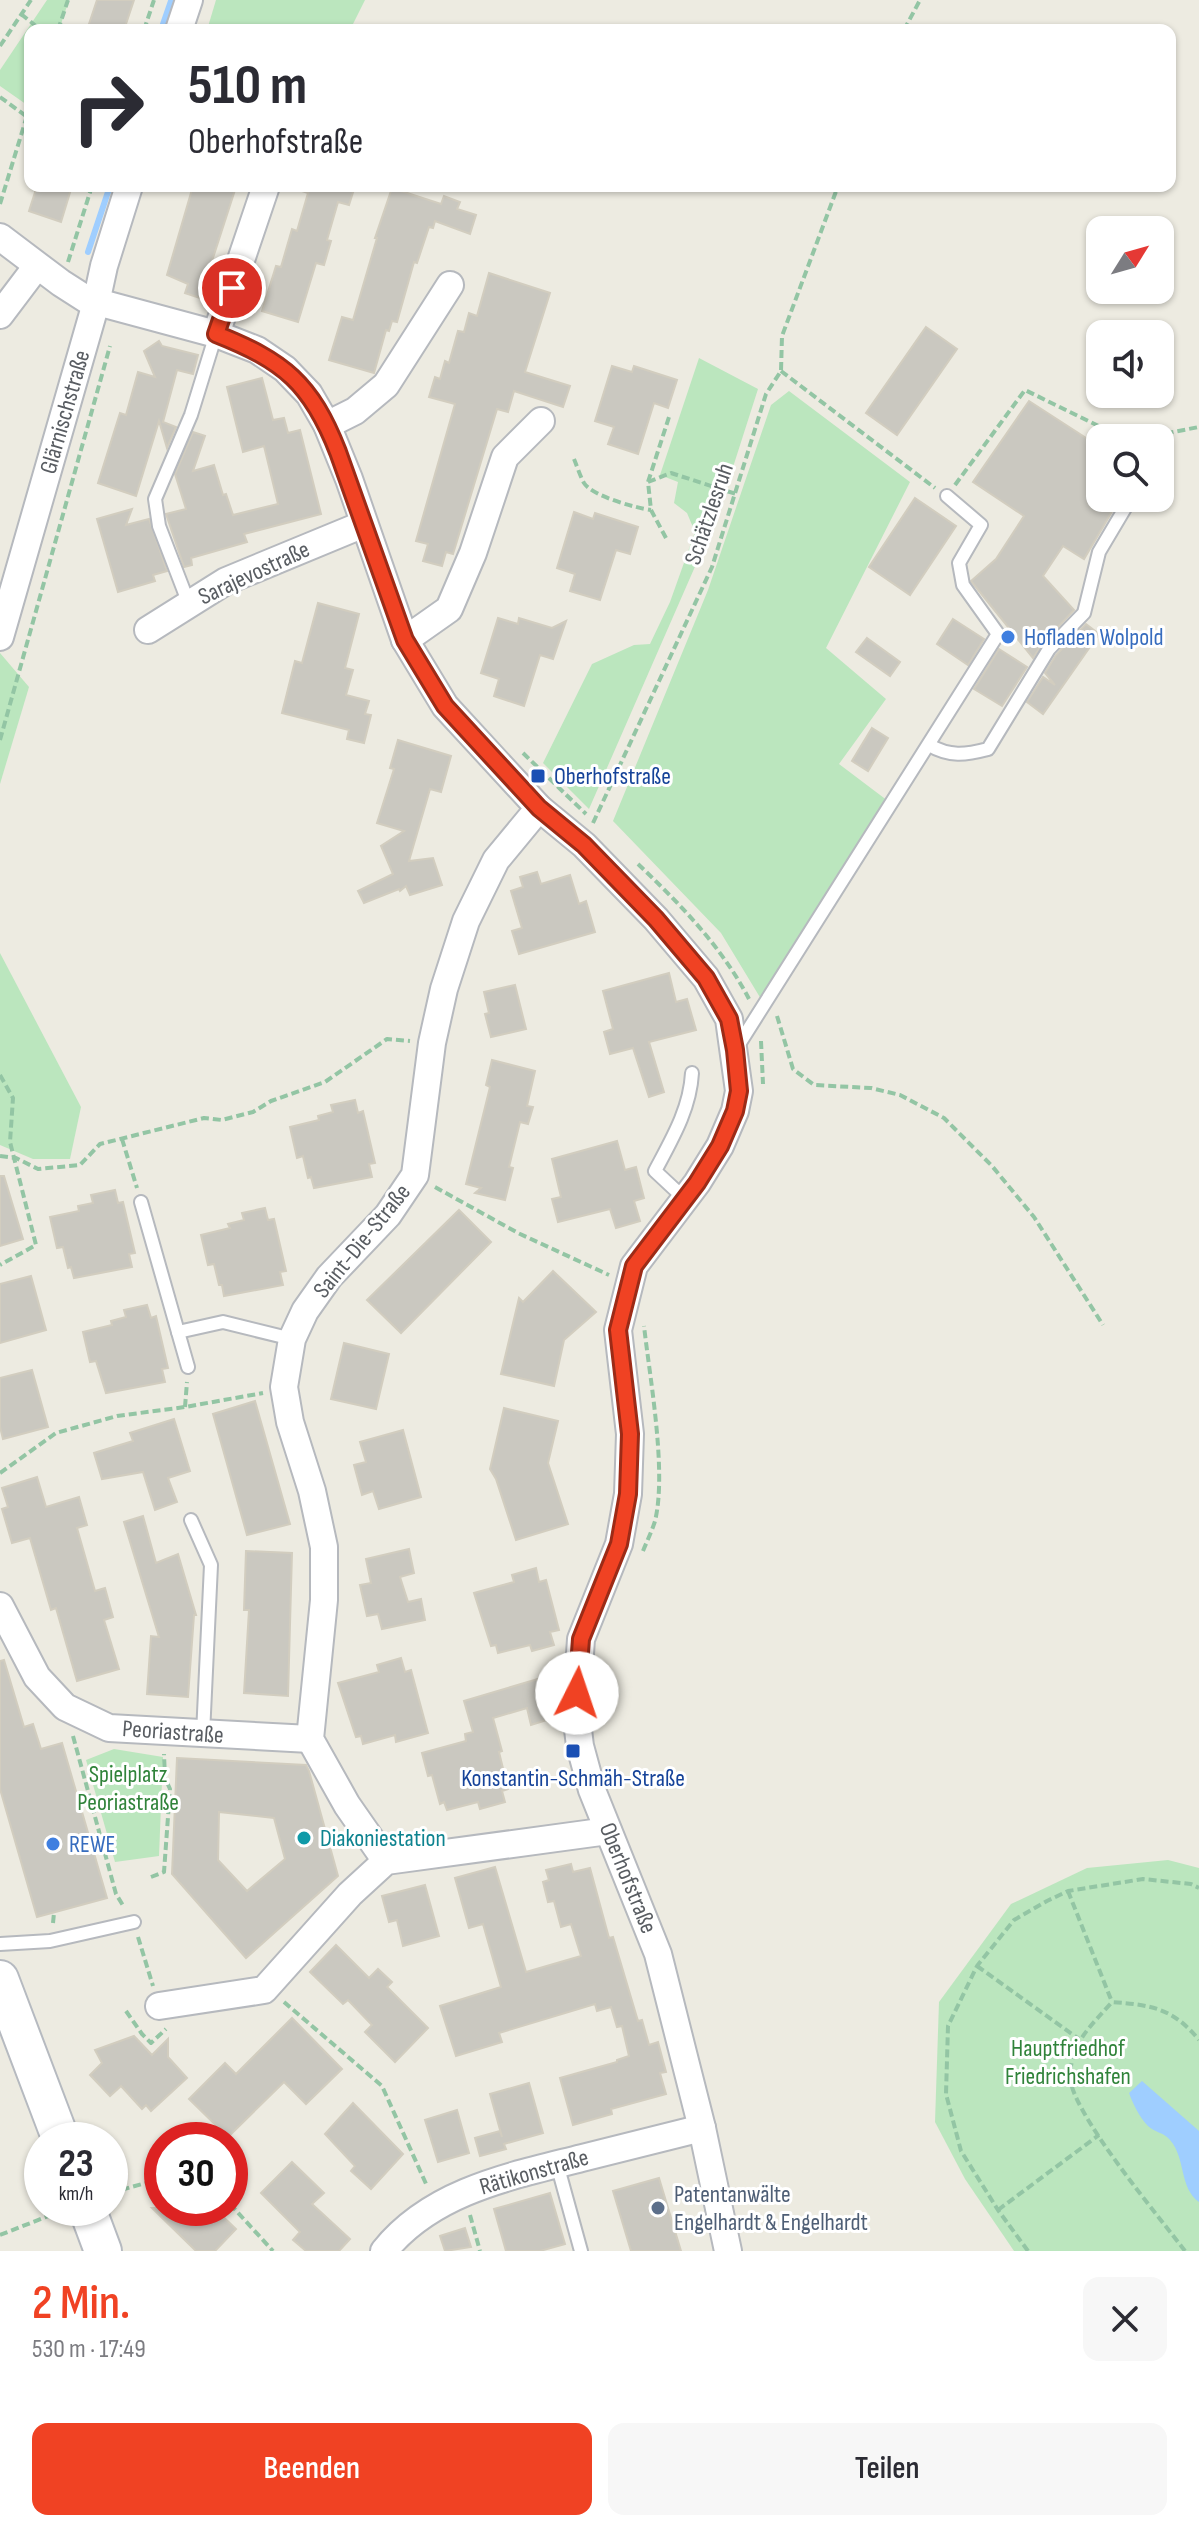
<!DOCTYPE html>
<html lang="de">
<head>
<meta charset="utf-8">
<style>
  :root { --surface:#fff; --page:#f7f7f7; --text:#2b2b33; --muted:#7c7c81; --accent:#f04223 }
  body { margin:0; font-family:"Sofia Sans Condensed",sans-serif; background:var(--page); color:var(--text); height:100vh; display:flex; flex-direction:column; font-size:30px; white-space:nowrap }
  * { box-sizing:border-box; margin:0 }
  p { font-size:26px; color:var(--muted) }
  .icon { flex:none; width:44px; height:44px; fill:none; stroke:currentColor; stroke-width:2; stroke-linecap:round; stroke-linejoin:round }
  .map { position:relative; height:2251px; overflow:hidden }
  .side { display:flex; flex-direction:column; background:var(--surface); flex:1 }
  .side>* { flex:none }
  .guide { position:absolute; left:24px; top:24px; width:1152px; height:168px; border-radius:16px; box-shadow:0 2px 6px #0004; background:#fff; color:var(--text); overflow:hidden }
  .needle { width:52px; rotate:53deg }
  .tools { position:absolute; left:1086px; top:216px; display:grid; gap:16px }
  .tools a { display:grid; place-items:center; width:88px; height:88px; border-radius:16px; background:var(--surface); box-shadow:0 2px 6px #0004; font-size:40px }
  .speed { position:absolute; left:24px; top:2122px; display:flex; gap:16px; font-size:40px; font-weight:700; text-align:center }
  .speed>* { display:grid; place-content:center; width:104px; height:104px; border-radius:50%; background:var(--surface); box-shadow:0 2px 6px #0004; line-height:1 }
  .speed small { font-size:20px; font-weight:400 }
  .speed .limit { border:12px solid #d22; background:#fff; color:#111 }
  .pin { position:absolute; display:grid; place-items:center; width:68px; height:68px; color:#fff; margin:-34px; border:4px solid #fff; border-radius:50%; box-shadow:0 2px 8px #0007 }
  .me { position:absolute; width:88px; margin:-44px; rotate:4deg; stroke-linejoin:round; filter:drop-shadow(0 0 6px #0008) }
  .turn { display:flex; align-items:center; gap:28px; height:168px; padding:0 32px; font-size:36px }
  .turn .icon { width:104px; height:104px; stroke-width:2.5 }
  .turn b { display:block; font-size:56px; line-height:68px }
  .round { display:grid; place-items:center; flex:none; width:84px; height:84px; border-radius:16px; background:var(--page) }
  .overview { display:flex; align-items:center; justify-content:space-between; height:136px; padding:0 32px }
  h1 { font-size:48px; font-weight:600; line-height:60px; color:var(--accent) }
  .action { display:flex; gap:16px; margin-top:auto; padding:16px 32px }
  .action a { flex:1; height:92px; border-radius:16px; background:var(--accent); color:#fff; font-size:32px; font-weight:600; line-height:92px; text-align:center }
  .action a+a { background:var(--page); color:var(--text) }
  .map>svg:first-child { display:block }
</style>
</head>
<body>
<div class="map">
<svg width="1199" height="2251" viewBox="0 0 1199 2251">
  <rect width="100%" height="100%" fill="#edebe1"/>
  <g fill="#bbe6be">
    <polygon points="47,0 69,0 59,30 30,30 30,107 0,86 0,70"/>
    <polygon points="216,0 365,0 350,30 207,30"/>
    <polygon points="699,358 758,389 718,514 589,809 543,763 592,664 634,645 650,644 670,602 695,532 687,513 674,503 678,482 660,475"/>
    <polygon points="789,391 910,482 826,648 886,699 839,764 888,801 761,999 721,933 613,821 708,590 771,405"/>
    <polygon points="0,653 29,687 0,784"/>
    <polygon points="0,953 81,1107 70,1159 33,1159 0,1145"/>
    <polygon points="114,1749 163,1757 159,1856 115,1862 86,1760"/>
    <polygon points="1168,1860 1199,1868 1199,2251 1014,2251 965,2179 935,2122 939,2002 1011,1904 1087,1868"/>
  </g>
  <path fill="#9fceff" d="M1142,2081L1199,2131V2202C1179,2188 1186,2158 1170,2140C1165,2133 1154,2132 1148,2126C1140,2118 1133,2104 1129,2093Z"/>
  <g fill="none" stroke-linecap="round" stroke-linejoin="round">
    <g stroke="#9fceff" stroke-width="6">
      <polyline points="161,30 171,1"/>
      <polyline points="88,252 110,186"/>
    </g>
  </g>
  <g fill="#cac8c0" stroke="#d2cdbf" stroke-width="2" fill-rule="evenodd">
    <polygon points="97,0 134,0 124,30 87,30"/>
    <polygon points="37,186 72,186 61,222 29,211"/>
    <polygon points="193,186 222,186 235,190 200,298 185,293 188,284 167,275"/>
    <polygon points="300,186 355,186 349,205 338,202 327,240 331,241 324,265 316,263 298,322 262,311 276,266 281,267 292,229 297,231 308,193 299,190"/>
    <polygon points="392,188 441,204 444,196 460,202 457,209 476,215 470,234 435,221 433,228 429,227 417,263 414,262 397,322 392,321 389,331 386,330 374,373 329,360 342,317 353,320 377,238 375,238"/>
    <polygon points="489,273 550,293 525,372 570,386 563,407 514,391 508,412 497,409 453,554 446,552 442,566 423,561 428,544 416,541 455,404 429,397 435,377 440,379 445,361 449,363 458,331 464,332 469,313 477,316"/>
    <polygon points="926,327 957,349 897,435 866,413"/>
    <polygon points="159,341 162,346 198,355 193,374 177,370 163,422 176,427 167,448 159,421 136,496 98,483 120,413 126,415 138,372 155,377 144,351"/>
    <polygon points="612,366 632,372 634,366 677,380 668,408 654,403 638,454 608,444 614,427 595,421"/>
    <polygon points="262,378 273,420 284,418 288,433 300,430 321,514 244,534 247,542 191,558 192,565 184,567 166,514 186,509 175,474 193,432 205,436 193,471 214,465 223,495 226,494 233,515 278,504 264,446 243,452 227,387"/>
    <polygon points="1029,401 1100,447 1100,498 1120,498 1084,559 1063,546 1043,576 1074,610 1043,643 1033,658 971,581 996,559 1024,516 973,482"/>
    <polygon points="915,498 956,526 910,595 869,567"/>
    <polygon points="132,509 126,525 149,519 167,571 153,575 155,581 118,592 97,519"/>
    <polygon points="574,512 593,519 595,513 638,527 630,554 616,550 600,600 570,591 575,574 557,568"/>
    <polygon points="318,603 359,614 345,668 353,670 346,695 369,701 365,714 371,715 364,743 347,739 349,730 282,713 295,661 302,663"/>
    <polygon points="498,618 518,624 519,618 552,628 566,621 553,659 540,655 524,706 494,696 499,679 481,673"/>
    <polygon points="953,619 984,639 968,665 937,644"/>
    <polygon points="1086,624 1099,634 1043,714 1027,702 1043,677 1055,685 1045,673 1056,655"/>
    <polygon points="867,638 900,662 890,676 856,652"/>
    <polygon points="999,649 1027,667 1002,706 974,689"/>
    <polygon points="872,728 888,738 868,771 852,761"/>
    <polygon points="398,740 451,756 441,792 430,789 409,861 433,858 442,885 410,895 406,886 400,891 399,889 364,903 358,891 393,874 381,846 404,831 377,823 394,769 390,768"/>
    <polygon points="537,872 541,884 570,875 579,904 586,901 595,932 519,954 512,931 522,928 511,891 523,887 520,877"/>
    <polygon points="669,973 676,1002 687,999 696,1030 649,1042 664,1092 649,1097 633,1048 610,1054 604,1032 613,1029 603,991"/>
    <polygon points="515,985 526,1029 491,1037 485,1014 489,1013 484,992"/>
    <polygon points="492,1060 535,1071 527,1106 533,1107 528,1124 520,1122 509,1167 513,1168 505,1200 475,1193 481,1188 466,1184 490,1087 486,1085"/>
    <polygon points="355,1100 358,1113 363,1111 375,1163 369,1164 372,1177 314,1188 311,1177 308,1178 303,1156 297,1158 290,1127 319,1120 318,1116 333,1112 331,1105"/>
    <polygon points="617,1141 625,1170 636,1167 644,1198 634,1201 640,1221 616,1228 610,1209 558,1222 552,1199 561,1197 552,1159"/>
    <polygon points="0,1176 4,1176 23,1239 0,1246"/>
    <polygon points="115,1190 118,1203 123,1202 135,1253 129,1254 132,1267 74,1278 71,1267 68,1268 63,1247 57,1248 50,1217 79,1211 78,1206 93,1203 91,1195"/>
    <polygon points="265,1208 268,1220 274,1219 286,1271 280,1272 283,1285 224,1296 222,1285 219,1285 214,1264 208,1265 201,1235 230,1228 228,1224 244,1220 242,1213"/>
    <polygon points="459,1210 491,1242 401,1333 367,1300"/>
    <polygon points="553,1271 596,1312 564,1340 554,1386 501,1374 519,1298 523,1302"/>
    <polygon points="31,1276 46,1330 0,1343 0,1284"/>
    <polygon points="147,1305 151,1318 156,1316 168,1368 162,1369 165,1382 106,1393 96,1361 90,1362 83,1332 112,1325 111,1321 126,1317 124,1310"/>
    <polygon points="344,1343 389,1354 376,1409 331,1399"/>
    <polygon points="32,1370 48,1427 3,1439 0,1427 0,1378"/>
    <polygon points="255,1401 290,1524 247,1535 213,1414"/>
    <polygon points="504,1408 558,1421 548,1463 568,1524 516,1540 496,1479 490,1469"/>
    <polygon points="174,1419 190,1471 168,1478 177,1502 155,1510 143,1472 102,1479 94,1453 133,1441 130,1433"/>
    <polygon points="403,1430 421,1497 379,1509 373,1491 362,1495 354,1465 366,1462 360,1442"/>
    <polygon points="37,1477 46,1507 79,1497 87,1525 77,1528 95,1591 105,1588 113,1617 104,1620 119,1669 77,1681 56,1608 51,1610 30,1538 12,1543 2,1509 8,1507 2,1488"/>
    <polygon points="143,1516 156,1563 178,1554 196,1615 194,1615 188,1697 147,1694 151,1636 159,1637 124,1522"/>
    <polygon points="409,1549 414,1573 400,1577 408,1602 421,1599 425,1620 382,1629 378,1614 367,1616 360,1585 371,1583 366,1559"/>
    <polygon points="246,1551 292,1553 288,1696 244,1693 249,1610 244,1610"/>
    <polygon points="536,1568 539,1582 546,1580 559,1630 550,1632 554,1645 532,1651 530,1645 498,1653 496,1645 491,1646 474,1593 514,1582 512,1575"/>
    <polygon points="401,1658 405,1672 411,1670 428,1733 396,1742 395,1735 363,1744 361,1736 356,1737 338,1683 379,1672 377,1665"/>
    <polygon points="4,1660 24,1727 33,1724 41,1749 62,1743 107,1898 37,1917 0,1789 0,1661"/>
    <polygon points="541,1678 553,1718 531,1725 527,1708 493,1718 502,1751 499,1752 508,1789 502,1791 505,1802 480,1809 478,1802 447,1810 444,1802 440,1804 432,1775 428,1776 422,1753 466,1741 465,1734 473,1732 464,1701"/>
    <path d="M177,1758L306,1765L309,1771L338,1876L246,1958L172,1874ZM219,1812L274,1818L285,1859L247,1891L218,1860Z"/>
    <polygon points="571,1864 573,1872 590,1868 609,1938 613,1937 638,2021 642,2020 649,2045 658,2042 666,2072 660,2073 666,2094 611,2109 612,2114 573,2125 560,2078 617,2062 617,2060 629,2056 622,2026 617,2027 611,2007 597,2011 595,2004 499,2033 502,2042 456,2056 440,2006 501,1987 483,1924 469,1928 455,1878 495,1867 526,1972 581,1956 571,1924 561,1927 554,1901 548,1902 543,1882 549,1880 546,1870"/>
    <polygon points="425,1885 439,1936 403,1946 397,1920 389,1922 382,1896"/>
    <polygon points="336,1945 369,1978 378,1969 392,1982 387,1987 428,2028 395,2062 365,2032 372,2025 348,2000 343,2004 310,1972"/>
    <polygon points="292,2018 342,2069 306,2104 284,2082 228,2137 189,2099 225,2063 236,2074"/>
    <polygon points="134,2036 152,2055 168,2039 168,2057 187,2078 151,2111 146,2105 142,2109 121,2086 110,2096 90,2075 102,2063 95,2050"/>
    <polygon points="529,2083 543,2133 504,2144 506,2149 480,2156 475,2138 500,2131 502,2137 490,2094"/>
    <polygon points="353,2103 403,2154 371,2189 351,2171 355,2166 325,2134"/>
    <polygon points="457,2110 469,2153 438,2162 425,2120"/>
    <polygon points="292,2162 324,2193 312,2204 350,2239 339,2251 306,2251 293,2240 300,2232 261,2193"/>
    <polygon points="659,2178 681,2251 631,2251 613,2191"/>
    <polygon points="550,2193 565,2244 540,2251 506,2251 494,2209"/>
    <polygon points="152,2208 214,2208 236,2229 215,2251 196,2251"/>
    <polygon points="465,2228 471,2247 445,2251 440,2236"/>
  </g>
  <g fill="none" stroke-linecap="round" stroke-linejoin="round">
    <g stroke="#b6b9be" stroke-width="16">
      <g id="lane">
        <polyline points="189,604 159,526 155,499 191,415 216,334"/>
        <path d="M929,745C950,757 965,755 988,749L1049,649L1084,613L1099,552L1131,498"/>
        <polyline points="736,1049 998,634 963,585 959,563 981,525 947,496"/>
        <path d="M685,1199L655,1171C672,1139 690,1109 692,1073"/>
        <polyline points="141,1202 178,1332"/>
        <polyline points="188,1367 178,1332 223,1322 292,1339"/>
        <polyline points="191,1520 211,1565 203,1734"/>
        <polyline points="0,1944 50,1941 134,1922"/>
        <polyline points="557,2164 581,2251"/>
      </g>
    </g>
    <g stroke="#b6b9be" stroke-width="30">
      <g id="street">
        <polyline points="179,30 189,0"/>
        <polyline points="0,237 61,283 86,299 216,334 257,350 285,369 309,394 327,425 349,479 405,640 445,706 539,808 584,845 656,919 706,978 729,1019 739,1091 735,1111 720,1146 697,1183 634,1266 618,1330 630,1434 628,1494 619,1544 581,1639 576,1713 580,1746 592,1790 658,1954 702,2128 728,2251"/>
        <polyline points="0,315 37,266"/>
        <polyline points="216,334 266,186"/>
        <polyline points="327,425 355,411 386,385 450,285"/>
        <polyline points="148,630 226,581 364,524"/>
        <polyline points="0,637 96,303 104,266 129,186"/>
        <polyline points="405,640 449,609 473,553 505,457 541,421"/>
        <polyline points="0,1606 37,1677 65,1707 109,1728 310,1739"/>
        <polyline points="386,1861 347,1805 310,1739 324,1600 324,1547 312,1491 290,1422 284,1387 292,1339 305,1311 329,1277 388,1215 415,1175 432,1043 444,989 466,921 496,860 539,808"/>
        <polyline points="159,2006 264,1990 350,1894 386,1861 608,1831"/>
        <path d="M384,2251C432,2191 511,2176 582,2158C622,2148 662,2138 702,2128"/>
      </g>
    </g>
    <g stroke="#b6bac0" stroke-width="40">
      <g id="secondary">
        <polyline points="0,1979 61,2140"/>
        <polyline points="87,2208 103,2251"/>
      </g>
    </g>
    <g stroke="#93c5a4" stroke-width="4" stroke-dasharray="8 4" stroke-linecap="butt">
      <polyline points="21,14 41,30"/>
      <polyline points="58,30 68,0"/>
      <polyline points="144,30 154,0"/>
      <polyline points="904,30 920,0"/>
      <polyline points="0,46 31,0"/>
      <polyline points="0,97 26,116"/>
      <polyline points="0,204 30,106"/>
      <polyline points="68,262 92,186"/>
      <polyline points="781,371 935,488"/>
      <polyline points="1142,438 1199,427"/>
      <path d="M574,459C577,466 580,476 584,483C592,496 636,508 651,510"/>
      <polyline points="648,482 671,473 736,494"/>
      <polyline points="955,485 1025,390 1123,438"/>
      <polyline points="666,538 651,510 648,482 670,414"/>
      <polyline points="0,740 110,346"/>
      <polyline points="523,753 586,814"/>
      <polyline points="593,823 712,567 766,394 781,371 782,336 838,186"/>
      <path d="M638,864C680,904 722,947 749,999"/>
      <polyline points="777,1016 793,1069 814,1085 871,1088 900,1095 944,1118 992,1166 1034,1217 1103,1325"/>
      <polyline points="761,1041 763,1084"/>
      <polyline points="0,1075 13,1098 10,1142 36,1245 0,1265"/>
      <polyline points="122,1139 137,1188"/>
      <polyline points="0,1156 16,1158 38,1169 80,1165 100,1144 204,1118 222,1120 253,1112 271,1101 325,1082 387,1039 410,1041"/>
      <polyline points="435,1187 518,1233 609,1275"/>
      <polyline points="185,1407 187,1382"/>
      <polyline points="0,1473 56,1433 117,1416 185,1407 263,1393"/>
      <path d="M643,1551C647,1541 652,1531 655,1521C667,1472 650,1379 644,1326"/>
      <polyline points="73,1736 116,1894 124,1907"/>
      <polyline points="151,1877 164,1872 170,1789 165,1778 164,1754"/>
      <polyline points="1068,1891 1112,2002"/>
      <polyline points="53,1923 54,1913"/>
      <polyline points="138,1937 153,1986"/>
      <polyline points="977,1966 1079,2039"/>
      <polyline points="284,2002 382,2086 427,2186"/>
      <polyline points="126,2011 142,2034 151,2043 166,2029"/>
      <polyline points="110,2193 153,2181 162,2176"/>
      <polyline points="230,2204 273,2251"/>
      <polyline points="998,2210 1099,2135"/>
      <polyline points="470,2215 480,2251"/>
      <polyline points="0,2235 56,2213"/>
      <polyline points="1028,2251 998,2210 961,2151 946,2094 948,2026 977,1966 1014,1920 1047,1901 1068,1891 1143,1879 1191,1884 1199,1888"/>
      <path d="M1185,2251C1161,2219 1068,2109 1070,2075C1072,2041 1091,2026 1112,2002C1151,2005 1173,2008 1199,2040"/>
    </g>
    <use href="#lane" stroke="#fff" stroke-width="12"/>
    <use href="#street" stroke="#fff" stroke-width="26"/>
    <use href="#secondary" stroke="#fff" stroke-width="36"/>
  </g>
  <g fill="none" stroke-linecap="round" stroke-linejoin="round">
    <g stroke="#9c2b17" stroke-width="20">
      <path id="route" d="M232,288L216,334C284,361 311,383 338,452L405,640L445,706L539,808L584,845L656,919L706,978L729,1019L735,1050L739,1091L735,1111L720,1146L697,1183L634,1266L618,1330L630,1434L628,1494L619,1544L581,1639L577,1693"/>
    </g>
    <use href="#route" stroke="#f04223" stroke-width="14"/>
  </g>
  <g fill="#3f7fe0" stroke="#fff" stroke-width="3">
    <circle cx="1008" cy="637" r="8"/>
    <circle cx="53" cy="1844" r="8"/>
  </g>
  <g fill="#1a4fb4" stroke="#fff" stroke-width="3">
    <rect x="530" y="768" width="16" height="16" rx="4"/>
    <rect x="565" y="1743" width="16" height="16" rx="4"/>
  </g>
  <circle fill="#0f9aa8" stroke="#fff" stroke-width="3" cx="304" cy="1838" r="8"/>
  <circle fill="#5c6f8a" stroke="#fff" stroke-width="3" cx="658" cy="2208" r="8"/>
  <g text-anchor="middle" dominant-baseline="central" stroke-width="6" stroke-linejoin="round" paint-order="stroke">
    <g font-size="24" fill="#595d62" stroke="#fff">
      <text transform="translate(65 412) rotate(-74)">Glärnischstraße</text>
      <text transform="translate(709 514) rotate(-71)">Schätzlesruh</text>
      <text transform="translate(254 573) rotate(-25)">Sarajevostraße</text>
      <text transform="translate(362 1241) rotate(-51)">Saint-Die-Straße</text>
      <text transform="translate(173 1732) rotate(4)">Peoriastraße</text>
      <text transform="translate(628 1878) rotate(68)">Oberhofstraße</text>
      <text transform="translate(534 2172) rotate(-16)">Rätikonstraße</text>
    </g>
    <g font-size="24" fill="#366cbe" stroke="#fff" text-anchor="start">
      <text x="1024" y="637">Hofladen Wolpold</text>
      <text x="69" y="1844">REWE</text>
    </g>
    <g font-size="24" fill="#164399" stroke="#fff" text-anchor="start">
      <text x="554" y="776">Oberhofstraße</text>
      <text x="573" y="1778" text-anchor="middle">Konstantin-Schmäh-Straße</text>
    </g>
    <g font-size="24" fill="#30833a" stroke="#fff">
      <text x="128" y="1774">Spielplatz<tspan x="128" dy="28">Peoriastraße</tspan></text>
      <text x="1068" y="2048">Hauptfriedhof<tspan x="1068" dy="28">Friedrichshafen</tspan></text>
    </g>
    <g font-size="24" fill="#0d838f" stroke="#fff" text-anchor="start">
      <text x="320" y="1838">Diakoniestation</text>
    </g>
    <g font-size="24" fill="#4e5e75" stroke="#fff" text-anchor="start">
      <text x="674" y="2194">Patentanwälte<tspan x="674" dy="28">Engelhardt &amp; Engelhardt</tspan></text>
    </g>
  </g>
</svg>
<div class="tools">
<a><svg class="needle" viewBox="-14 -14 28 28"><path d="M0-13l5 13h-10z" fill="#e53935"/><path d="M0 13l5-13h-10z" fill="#7c7c81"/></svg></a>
<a><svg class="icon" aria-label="sound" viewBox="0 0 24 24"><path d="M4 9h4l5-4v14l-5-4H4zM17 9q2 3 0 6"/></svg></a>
<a><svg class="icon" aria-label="search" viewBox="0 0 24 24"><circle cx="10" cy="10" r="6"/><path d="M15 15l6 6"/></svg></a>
</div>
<div class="speed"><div>23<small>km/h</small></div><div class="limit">30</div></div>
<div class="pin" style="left:232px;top:288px;background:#d93025"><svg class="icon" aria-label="arrive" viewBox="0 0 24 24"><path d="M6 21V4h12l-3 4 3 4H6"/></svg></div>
<svg class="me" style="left:577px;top:1693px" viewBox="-20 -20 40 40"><circle r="19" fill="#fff"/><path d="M0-13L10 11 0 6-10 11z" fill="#f04223"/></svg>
<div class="guide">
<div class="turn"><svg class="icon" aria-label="right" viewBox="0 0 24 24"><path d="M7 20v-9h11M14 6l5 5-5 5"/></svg><div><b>510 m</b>Oberhofstraße</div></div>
</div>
</div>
<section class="side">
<div class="overview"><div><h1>2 Min.</h1><p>530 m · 17:49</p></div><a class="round"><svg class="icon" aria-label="close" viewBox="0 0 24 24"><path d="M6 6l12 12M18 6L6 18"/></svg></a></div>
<div class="action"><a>Beenden</a><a>Teilen</a></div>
</section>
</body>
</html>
